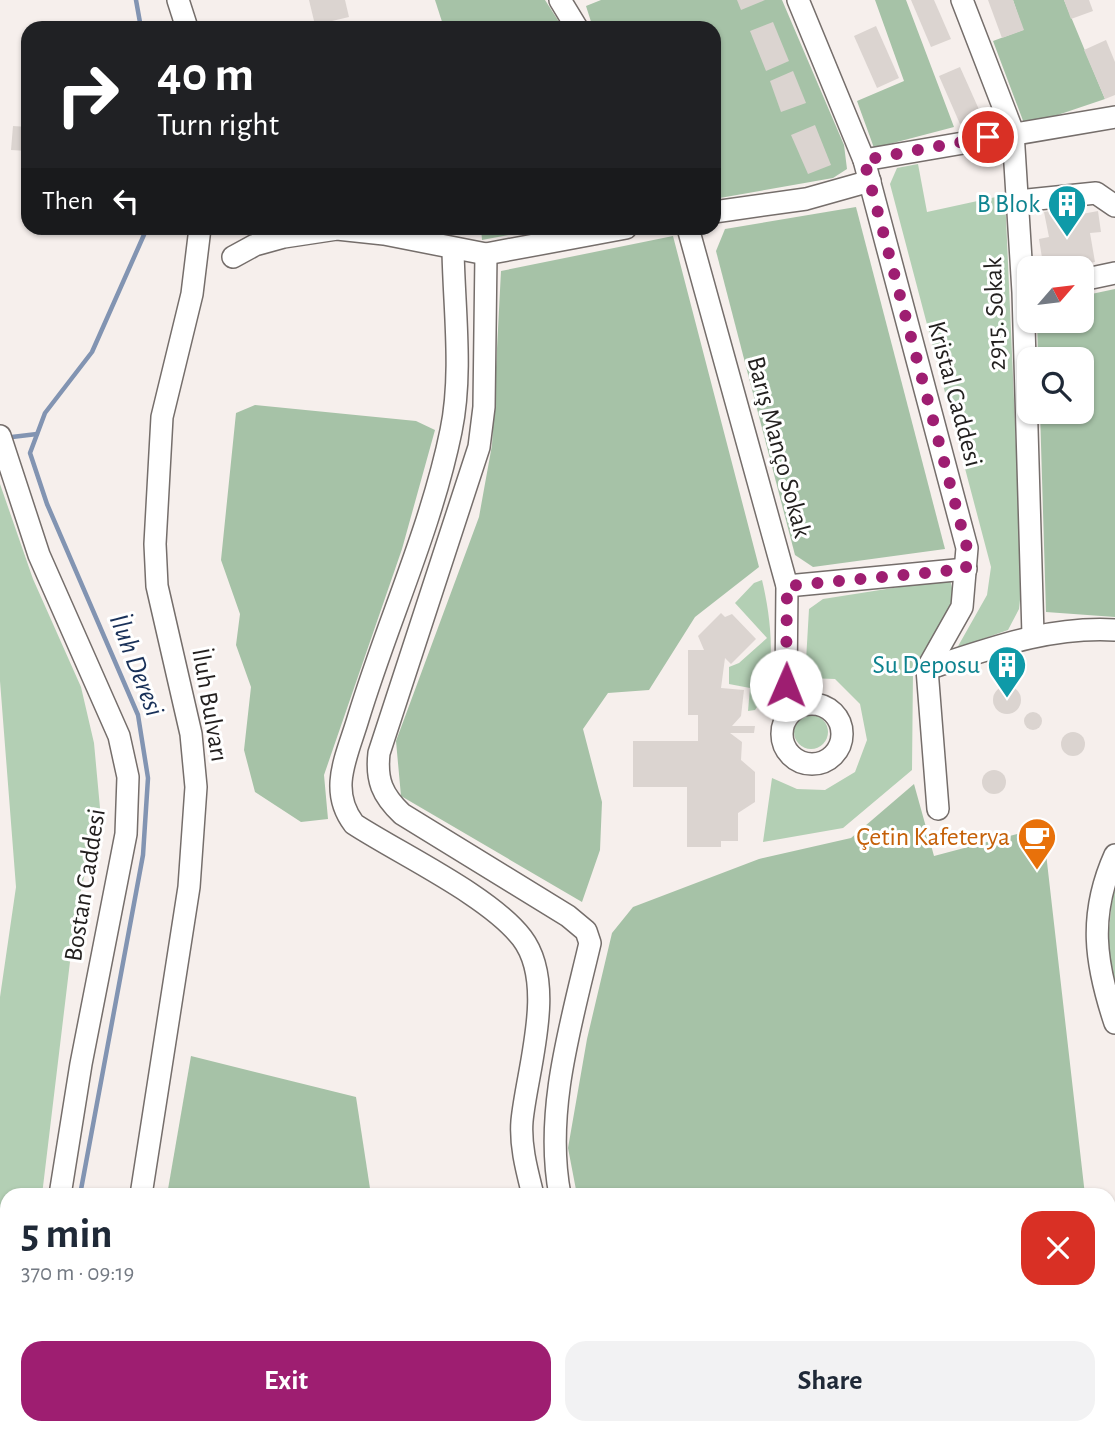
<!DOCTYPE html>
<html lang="en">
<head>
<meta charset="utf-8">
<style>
  :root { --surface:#fff; --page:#f2f2f3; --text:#1f2937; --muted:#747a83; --accent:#9e1e71 }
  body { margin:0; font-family:"Alegreya Sans",sans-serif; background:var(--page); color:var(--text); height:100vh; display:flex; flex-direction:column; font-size:26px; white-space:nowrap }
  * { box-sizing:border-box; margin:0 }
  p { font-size:23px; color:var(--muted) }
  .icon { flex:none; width:38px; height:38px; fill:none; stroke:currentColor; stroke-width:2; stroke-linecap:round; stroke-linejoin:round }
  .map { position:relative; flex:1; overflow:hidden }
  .details { position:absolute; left:0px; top:1188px; width:1116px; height:247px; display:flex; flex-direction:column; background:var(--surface); border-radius:21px 21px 0 0; box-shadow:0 2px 5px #0004 }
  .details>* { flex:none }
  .hud { position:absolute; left:21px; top:21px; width:700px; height:214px; border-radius:21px; box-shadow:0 2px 5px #0004; background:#202124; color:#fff; overflow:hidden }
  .needle { width:46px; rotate:62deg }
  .tools { position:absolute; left:1017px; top:256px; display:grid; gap:14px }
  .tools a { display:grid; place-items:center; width:77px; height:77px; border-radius:14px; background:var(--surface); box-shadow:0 2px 5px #0004; font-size:35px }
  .pin { position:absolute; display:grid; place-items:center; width:60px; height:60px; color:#fff; margin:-30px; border:4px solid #fff; border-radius:50%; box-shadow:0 2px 7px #0007 }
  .me { position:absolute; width:77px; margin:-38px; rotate:1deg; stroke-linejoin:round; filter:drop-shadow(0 0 5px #0008) }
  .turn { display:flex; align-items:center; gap:24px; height:147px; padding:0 21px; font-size:32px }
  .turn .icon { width:91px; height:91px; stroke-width:2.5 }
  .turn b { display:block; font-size:49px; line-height:60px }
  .then { display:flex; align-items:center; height:66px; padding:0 21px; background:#0003; gap:14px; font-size:26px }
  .round { display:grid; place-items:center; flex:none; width:74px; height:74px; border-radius:21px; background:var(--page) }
  .headline { display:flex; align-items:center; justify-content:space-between; height:119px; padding:0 21px }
  h1 { font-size:42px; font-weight:700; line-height:52px }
  .primary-button { display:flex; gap:14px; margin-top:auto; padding:14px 21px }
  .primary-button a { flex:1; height:80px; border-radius:21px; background:var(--accent); color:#fff; font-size:28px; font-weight:700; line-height:80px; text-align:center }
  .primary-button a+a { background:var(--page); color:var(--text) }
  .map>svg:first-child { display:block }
</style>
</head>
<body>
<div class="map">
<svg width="1115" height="1434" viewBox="0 0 1115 1434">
  <rect width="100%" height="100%" fill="#f6efec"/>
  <g fill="#b3cfb4">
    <polygon points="918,164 927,212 1005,195 1022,582 1019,609 1008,630 957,648 987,595 991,567 890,184 897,168"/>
    <polygon points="0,484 33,579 81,687 94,743 100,808 76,912 42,1195 7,1195 7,1374 0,1408 0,997 16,887 0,681"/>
    <polygon points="950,579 954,597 936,635 913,671 912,770 843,828 763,842 772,778 797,789 825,790 855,772 867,740 860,704 835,679 805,678 809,609 823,599"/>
    <path d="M762,580C771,617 779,679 755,710L748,711L750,688L729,684V667L739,663L767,638L735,603L754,583Z"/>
    <circle cx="811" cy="732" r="17"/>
    <polygon points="1114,883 1115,884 1115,983 1106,957"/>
  </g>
  <g fill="#a6c2a7">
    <polygon points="435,0 545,0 563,28 444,28"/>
    <polygon points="601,0 782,0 844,145 847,169 833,178 714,199 714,28 593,28 586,6"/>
    <polygon points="875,0 906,0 954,127 874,148 857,101 904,81"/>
    <polygon points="1013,0 1064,0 1105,99 1025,126 993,41 1023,30"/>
    <polygon points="856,207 945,549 813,567 795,555 716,251 725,229"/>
    <polygon points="481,228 547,228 482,240"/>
    <polygon points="673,236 759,567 695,617 649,690 608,693 583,729 602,802 600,850 582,902 401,796 396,741 479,517 492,445 501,271"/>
    <polygon points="1115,289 1115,617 1046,612 1040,411 1082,411 1082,359 1038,359 1037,320 1082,320 1082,296"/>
    <polygon points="255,405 416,421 435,430 402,549 324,775 328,819 301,822 255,792 244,750 251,687 236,645 240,614 221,560 236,413"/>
    <polygon points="914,784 934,856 1043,827 1085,1195 577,1195 568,1148 587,1039 612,933 633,907 759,859 851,838"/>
    <polygon points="191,1056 356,1097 371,1195 167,1195"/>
    <polygon points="129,1428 303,1428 300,1434 128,1434"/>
    <polygon points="647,1428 843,1428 843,1434 649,1434"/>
  </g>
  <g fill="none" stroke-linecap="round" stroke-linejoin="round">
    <g stroke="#8294b2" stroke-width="4.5">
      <polyline points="136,0 141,28"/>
      <polyline points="12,437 37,434"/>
      <polyline points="80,1195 143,855 148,778 138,715 47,504 30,453 45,413 92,352 147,228"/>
      <polyline points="35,1434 36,1428"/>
    </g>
  </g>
  <g fill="#dbd4d0">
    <polygon points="309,0 345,0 349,17 315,25"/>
    <polygon points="737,0 765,0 741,10"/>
    <polygon points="911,0 934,0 951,39 931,47"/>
    <polygon points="988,0 1013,0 1024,30 1002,38"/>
    <polygon points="1064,0 1089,0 1093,11 1071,19"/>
    <polygon points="773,22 789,61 766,71 750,31"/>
    <polygon points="876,26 899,78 877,88 854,36"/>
    <polygon points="1106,40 1115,62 1115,95 1105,99 1084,50"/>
    <polygon points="960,67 981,114 960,124 939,76"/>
    <polygon points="793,71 806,103 781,112 770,81"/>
    <polygon points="815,125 831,165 808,174 791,135"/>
    <polygon points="13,126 28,127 27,151 11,150"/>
    <polygon points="1065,208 1066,217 1098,211 1101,232 1090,233 1095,262 1073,266 1072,259 1043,264 1039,239 1049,237 1044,212"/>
    <polygon points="721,613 725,617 732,614 756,639 731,664 725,658 721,688 744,690 741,716 732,726 755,726 754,733 730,733 742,742 741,760 755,772 755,802 738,813 738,841 721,841 721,847 687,847 687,787 633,787 633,741 698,741 698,715 688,715 688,650 704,650 698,636"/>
    <circle cx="1007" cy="700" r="14"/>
    <circle cx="1033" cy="721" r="9"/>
    <circle cx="1073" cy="744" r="12"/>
    <circle cx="994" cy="782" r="12"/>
    <rect x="1032" y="1428" width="30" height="6"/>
  </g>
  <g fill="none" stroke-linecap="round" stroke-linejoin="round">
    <g stroke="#756e6b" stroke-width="24">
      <g id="minor">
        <polyline points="178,0 187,28"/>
        <polyline points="560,0 577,28"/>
        <polyline points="798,0 864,160 967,548 962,607 927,669 938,809"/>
        <polyline points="962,0 1013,132 1023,292 1033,635"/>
        <polyline points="864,160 1115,117"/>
        <polyline points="1018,201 1096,193 1115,206"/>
        <polyline points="714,212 806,199 870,181"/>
        <polyline points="688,228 787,586 786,685"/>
        <path d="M453,250C454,309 463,373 451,431C431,529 387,623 358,719C347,756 328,790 354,824C400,854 490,896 522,938C557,984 527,1069 522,1121C520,1146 527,1171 533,1195"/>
        <path d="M486,254L484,407L479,447L379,753C376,780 382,795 402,814L568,916L586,931L590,943C571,1024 544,1113 560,1195"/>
        <polyline points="233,257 255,245 284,237 337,229 384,234 486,254 626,228"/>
        <polyline points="1082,280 1115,273"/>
        <polyline points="0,436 39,555 119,736 128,777 126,834 81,1064 60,1195"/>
        <polyline points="787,586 966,569"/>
        <path d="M927,669C989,649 1048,626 1115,630"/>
        <circle cx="812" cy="734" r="30"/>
        <path d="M1115,855C1088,915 1095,963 1115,1023"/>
        <polyline points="141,1195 189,887 196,787 191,734 157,586 155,544 162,417 192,294 200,228"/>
        <polyline points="597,1428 599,1434"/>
        <polyline points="627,1428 629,1434"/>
        <polyline points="18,1434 19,1428"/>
        <polyline points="103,1434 104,1428"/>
      </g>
    </g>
    <use href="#minor" stroke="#fff" stroke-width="21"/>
  </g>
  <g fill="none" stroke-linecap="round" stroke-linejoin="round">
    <polyline stroke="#9e1e71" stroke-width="12" stroke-dasharray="0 21.6" points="786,685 787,586 966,569 967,548 864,160 988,137"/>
  </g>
  <defs>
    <g id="building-pin" transform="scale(2.0125)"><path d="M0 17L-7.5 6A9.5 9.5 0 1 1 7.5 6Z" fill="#0f9aa8" stroke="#fff"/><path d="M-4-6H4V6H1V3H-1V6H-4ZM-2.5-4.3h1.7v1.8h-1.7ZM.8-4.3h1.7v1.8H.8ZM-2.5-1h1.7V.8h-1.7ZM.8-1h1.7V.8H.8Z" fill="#fff"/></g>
    <g id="cafe-pin" transform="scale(2.0125)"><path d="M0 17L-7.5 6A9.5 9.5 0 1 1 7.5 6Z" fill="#e8710a" stroke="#fff"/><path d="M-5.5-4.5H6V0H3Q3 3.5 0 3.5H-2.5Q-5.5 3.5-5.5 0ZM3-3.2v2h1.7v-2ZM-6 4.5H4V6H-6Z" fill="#fff"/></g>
  </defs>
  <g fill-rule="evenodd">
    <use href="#building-pin" x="1067" y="204"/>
    <use href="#building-pin" x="1007" y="665"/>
    <use href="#cafe-pin" x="1037" y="837"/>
  </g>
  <g text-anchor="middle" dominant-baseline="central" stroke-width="6" stroke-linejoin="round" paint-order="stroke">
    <g font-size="26" fill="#0d838f" stroke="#fff" text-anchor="end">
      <text x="1040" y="204">B Blok</text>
      <text x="980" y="665">Su Deposu</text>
    </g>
    <g font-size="26" fill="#221f1e" stroke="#fff">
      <text transform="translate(995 314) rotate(-92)">2915. Sokak</text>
      <text transform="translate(955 394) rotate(75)">Kristal Caddesi</text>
      <text transform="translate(779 447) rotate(75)">Barış Manço Sokak</text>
      <text transform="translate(210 705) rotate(80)">İluh Bulvarı</text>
      <text transform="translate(85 885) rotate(-81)">Bostan Caddesi</text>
    </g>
    <g font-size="26" fill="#c56008" stroke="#fff" text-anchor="end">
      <text x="1010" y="837">Çetin Kafeterya</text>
    </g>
    <g font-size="28" font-style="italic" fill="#183058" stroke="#fff">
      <text transform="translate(136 665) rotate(69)">İluh Deresi</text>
    </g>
  </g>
</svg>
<div class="tools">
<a><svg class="needle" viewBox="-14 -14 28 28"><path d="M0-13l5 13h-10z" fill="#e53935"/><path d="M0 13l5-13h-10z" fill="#747a83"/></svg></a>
<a><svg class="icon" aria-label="search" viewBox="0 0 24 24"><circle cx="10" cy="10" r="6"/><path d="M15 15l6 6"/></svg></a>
</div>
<div class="pin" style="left:988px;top:137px;background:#d93025"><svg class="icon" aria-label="arrive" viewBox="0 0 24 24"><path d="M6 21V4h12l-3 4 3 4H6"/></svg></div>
<svg class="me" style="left:786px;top:685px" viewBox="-20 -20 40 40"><circle r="19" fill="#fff"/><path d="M0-13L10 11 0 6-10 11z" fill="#9e1e71"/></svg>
<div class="hud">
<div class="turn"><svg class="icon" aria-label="right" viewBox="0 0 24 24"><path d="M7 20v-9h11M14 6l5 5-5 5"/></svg><div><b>40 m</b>Turn right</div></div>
<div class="then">Then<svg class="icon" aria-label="left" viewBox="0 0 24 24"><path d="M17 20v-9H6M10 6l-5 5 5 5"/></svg></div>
</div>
<section class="details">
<div class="headline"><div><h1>5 min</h1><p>370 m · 09:19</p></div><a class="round" style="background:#d93025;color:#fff"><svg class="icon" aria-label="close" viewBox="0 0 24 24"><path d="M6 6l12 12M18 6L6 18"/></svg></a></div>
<div class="primary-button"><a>Exit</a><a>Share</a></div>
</section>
</div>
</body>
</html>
